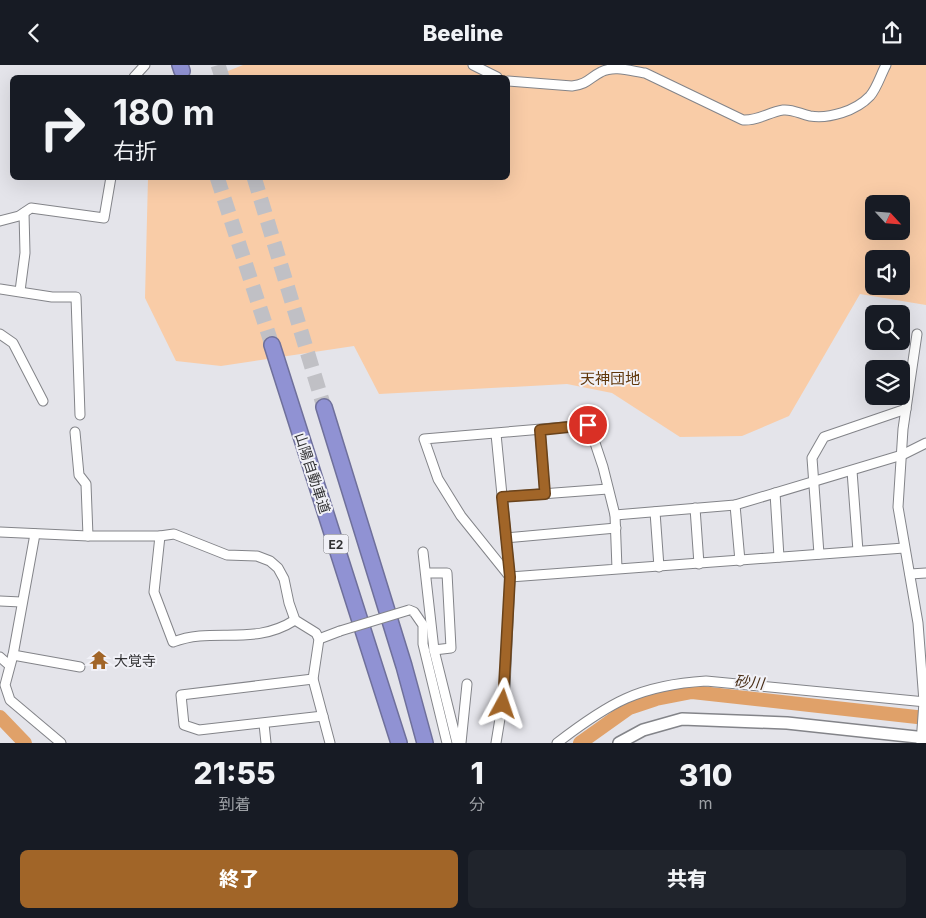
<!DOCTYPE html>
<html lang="ja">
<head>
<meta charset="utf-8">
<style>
  :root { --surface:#171b24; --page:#20242c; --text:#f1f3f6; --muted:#9ea1a6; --accent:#a16528 }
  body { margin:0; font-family:Inter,"Noto Sans JP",sans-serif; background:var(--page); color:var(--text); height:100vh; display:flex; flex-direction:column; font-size:19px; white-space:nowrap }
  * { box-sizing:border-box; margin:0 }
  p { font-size:16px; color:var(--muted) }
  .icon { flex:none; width:28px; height:28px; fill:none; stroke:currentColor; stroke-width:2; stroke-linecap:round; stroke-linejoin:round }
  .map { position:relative; height:678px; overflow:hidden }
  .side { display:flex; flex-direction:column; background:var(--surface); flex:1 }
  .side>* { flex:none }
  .guide { position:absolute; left:10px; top:10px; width:500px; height:105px; border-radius:8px; box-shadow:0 5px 20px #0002; background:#171b24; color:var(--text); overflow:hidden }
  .needle { width:32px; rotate:116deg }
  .tools { position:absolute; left:865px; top:130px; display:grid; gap:10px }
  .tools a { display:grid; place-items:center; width:45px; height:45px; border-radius:8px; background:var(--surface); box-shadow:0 5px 20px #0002; font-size:25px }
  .pin { position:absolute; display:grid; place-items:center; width:42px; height:42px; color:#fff; margin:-21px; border:2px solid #fff; border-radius:50%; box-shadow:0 1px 5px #0007 }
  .me { position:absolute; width:55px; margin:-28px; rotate:5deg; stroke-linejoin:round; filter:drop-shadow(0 0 4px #0008) }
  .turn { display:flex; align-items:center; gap:18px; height:105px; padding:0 20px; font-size:22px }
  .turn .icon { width:65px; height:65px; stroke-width:2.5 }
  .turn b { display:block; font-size:35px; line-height:42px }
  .eta { display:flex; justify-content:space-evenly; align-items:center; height:85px; text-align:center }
  .eta b { font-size:30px; font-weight:800; line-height:35px }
  .cta { display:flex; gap:10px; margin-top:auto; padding:10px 20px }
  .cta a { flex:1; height:58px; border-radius:8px; background:var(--accent); color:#fff; font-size:20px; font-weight:800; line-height:58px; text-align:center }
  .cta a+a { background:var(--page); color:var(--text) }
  header { display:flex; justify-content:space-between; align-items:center; height:65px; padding:0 20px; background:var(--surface); font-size:22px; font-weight:800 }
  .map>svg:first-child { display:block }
</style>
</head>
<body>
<header><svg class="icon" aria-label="back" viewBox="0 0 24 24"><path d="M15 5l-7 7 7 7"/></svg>Beeline<svg class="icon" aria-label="share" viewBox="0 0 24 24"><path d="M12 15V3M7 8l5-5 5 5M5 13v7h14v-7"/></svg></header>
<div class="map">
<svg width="926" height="678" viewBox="0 0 926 678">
  <rect width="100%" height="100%" fill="#e4e4ea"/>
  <path fill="#f9cca7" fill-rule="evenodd" d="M243,0H926V240L860,229L789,351L742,371L680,372L612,328L567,319L379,329L354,281L221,301L176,296L145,233L148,113L508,112V12H213ZM874,139H901V166H874ZM874,194H901V221H874Z"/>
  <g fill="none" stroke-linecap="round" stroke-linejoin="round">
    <g stroke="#e0a169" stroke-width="14">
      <polyline points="0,652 25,678"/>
      <polyline points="580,678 629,643 656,634 692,627 926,653"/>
    </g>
    <g stroke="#c0c0c5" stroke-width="15" stroke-dasharray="15 8" stroke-linecap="butt">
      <polyline points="218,0 222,12"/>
      <polyline points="217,112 272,280"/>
      <polyline points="254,112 324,342"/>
    </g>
    <g stroke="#838489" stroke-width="11">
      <g id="minor">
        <polyline points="473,0 497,12"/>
        <polyline points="134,12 145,0"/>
        <path d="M508,16L572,21C588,19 589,13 601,7C614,0 631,6 645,8L743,55C758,56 769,47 783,45C793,44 800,49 810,51C829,54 856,46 870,31C877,23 881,9 886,0"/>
        <polyline points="0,156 19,151 31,143 104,153 111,112"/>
        <polyline points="0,224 52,232 76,232 80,350"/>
        <polyline points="20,226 25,188 24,148"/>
        <polyline points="0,269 13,278 43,336"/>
        <polyline points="917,269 903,364 898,442 918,558 924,637 921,678"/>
        <polyline points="540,365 545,429"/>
        <polyline points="75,367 79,410 86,419 88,471"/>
        <polyline points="852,406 858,486"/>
        <polyline points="775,428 779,492"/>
        <polyline points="502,432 608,424"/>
        <polyline points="735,440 740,496"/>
        <polyline points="695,443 699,499"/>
        <polyline points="655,447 659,502"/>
        <polyline points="615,450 735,440 902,390 926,378"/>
        <polyline points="0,467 88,471 160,471 174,469 227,490 257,491 270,496 278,503 284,514 289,538 295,555 316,568 319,574 313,614 330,678"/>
        <polyline points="35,469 13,590 5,620 10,635 61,678"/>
        <path d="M160,471L154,527L173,577C214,561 253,582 295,555"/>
        <polyline points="506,473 616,463"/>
        <polyline points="423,487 434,585 457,678"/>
        <polyline points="819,489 812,393 824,372 906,344"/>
        <polyline points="617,504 615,450 603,402 589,360 424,374 438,414 461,451 510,512 904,483"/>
        <polyline points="427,508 447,508 451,583 434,585"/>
        <polyline points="910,509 926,508"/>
        <polyline points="0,536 21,537"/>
        <polyline points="409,545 414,547 423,560 423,579 447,678"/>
        <polyline points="319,574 340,566"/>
        <polyline points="13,590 80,602"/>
        <polyline points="0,592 9,600"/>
        <polyline points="313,614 181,630 184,660 199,665 323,651"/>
        <polyline points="264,659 266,678"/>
        <polyline points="461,678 467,619"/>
        <polyline points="496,678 505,623 510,512 496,369"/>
        <path d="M557,678C609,638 639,620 706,616L926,637"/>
      </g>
    </g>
    <g stroke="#838489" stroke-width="14">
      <polyline id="tertiary" points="619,678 643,665 682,654 787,658 926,673"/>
    </g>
    <g stroke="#6f709b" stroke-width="18">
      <g id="motorway">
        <polyline points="180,0 182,6"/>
        <polyline points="272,280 399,678"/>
        <polyline points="324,342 404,601 425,678"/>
      </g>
    </g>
    <use href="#minor" stroke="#fff" stroke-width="9"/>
    <use href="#tertiary" stroke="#fff" stroke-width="11"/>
    <use href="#motorway" stroke="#9092d3" stroke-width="15"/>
    <g stroke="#838489" stroke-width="11" stroke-linecap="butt">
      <polyline id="minor-bridge" points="340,566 409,545"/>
    </g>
    <use href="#minor-bridge" stroke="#fff" stroke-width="9"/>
  </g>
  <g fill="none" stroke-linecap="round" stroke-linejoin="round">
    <g stroke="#69421a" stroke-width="12">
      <polyline id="route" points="503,639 510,512 502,432 545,429 540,365 588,360"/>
    </g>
    <use href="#route" stroke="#a16528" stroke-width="9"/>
  </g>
  <defs>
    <g id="temple-bare" transform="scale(1.5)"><path d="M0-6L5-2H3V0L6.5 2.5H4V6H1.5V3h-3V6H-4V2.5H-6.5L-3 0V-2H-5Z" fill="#a16528" stroke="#f1f1f7" stroke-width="2.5" paint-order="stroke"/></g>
  </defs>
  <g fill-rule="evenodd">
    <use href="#temple-bare" x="99" y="595"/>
  </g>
  <g text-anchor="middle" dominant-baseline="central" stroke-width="4" stroke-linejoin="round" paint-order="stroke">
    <rect fill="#f1f1f7" stroke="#6b6b6e" stroke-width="1" x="323.5" y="469.5" width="25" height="19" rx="4"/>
    <g font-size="12" font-weight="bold" fill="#313133">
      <text x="336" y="479">E2</text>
    </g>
    <g font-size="14" fill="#313133" stroke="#f1f1f7">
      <text transform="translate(313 408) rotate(72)">山陽自動車道</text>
    </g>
    <g font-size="14" fill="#313133" stroke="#f1f1f7" text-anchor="start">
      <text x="114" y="595">大覚寺</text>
    </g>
    <g font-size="15" fill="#60370b" stroke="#f1f1f7">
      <text x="610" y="313">天神団地</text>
    </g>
    <g font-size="15" font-style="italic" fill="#472c14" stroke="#f1f1f7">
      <text transform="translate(749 617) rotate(6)">砂川</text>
    </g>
  </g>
</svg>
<div class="tools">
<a><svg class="needle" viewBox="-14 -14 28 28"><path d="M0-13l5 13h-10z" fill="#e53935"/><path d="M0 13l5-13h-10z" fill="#9ea1a6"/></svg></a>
<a><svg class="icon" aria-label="sound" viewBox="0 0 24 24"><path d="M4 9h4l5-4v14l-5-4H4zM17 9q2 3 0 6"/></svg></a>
<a><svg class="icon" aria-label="search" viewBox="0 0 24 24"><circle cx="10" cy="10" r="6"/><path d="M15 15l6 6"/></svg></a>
<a><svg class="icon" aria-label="layers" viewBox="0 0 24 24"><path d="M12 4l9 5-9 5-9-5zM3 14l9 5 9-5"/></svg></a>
</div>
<div class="pin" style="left:588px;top:360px;background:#d93025"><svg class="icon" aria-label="arrive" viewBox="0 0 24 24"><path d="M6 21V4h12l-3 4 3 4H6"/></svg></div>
<svg class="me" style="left:503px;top:639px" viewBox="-20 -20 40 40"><path d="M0-17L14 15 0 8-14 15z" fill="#a16528" stroke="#fff" stroke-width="4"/></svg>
<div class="guide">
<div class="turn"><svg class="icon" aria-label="right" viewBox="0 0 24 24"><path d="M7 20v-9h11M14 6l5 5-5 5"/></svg><div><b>180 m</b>右折</div></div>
</div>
</div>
<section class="side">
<div class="eta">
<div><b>21:55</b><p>到着</p></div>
<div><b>1</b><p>分</p></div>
<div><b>310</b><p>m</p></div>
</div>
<div class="cta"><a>終了</a><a>共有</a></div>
</section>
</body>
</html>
